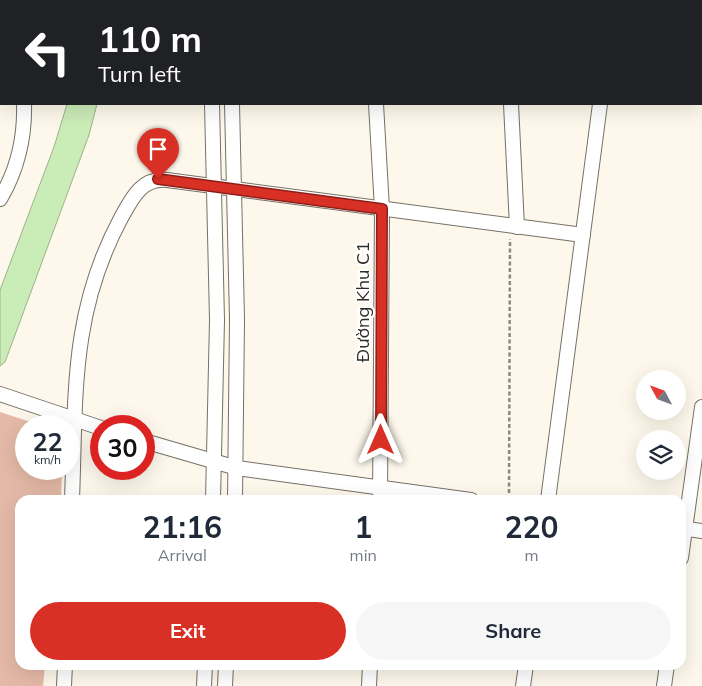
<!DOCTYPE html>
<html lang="en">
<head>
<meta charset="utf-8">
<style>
  :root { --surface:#fff; --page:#f6f6f7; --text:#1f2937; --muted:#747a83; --accent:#d93025 }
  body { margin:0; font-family:Mulish,sans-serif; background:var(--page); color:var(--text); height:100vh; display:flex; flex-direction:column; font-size:19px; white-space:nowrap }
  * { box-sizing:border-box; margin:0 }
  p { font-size:16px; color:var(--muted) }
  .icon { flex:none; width:28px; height:28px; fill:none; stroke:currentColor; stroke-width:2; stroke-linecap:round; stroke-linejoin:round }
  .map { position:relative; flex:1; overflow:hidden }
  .panel { position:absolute; left:15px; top:495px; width:671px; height:175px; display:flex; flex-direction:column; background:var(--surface); border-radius:15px; box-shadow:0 5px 20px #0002 }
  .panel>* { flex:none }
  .guide { position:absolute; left:0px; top:0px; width:702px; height:105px; box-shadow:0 5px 20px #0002; background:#202124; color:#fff; overflow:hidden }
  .needle { width:32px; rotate:311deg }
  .buttons { position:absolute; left:636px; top:370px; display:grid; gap:10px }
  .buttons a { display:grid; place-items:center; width:50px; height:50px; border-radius:50%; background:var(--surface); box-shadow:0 5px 20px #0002; font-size:25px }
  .speed { position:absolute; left:15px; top:415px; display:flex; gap:10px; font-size:25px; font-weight:700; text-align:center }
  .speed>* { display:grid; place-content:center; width:65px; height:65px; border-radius:50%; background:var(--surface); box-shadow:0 5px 20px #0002; line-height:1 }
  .speed small { font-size:12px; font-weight:400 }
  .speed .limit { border:8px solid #d22; background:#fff; color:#111 }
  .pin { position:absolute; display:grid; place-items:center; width:42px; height:42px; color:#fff; margin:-51px -21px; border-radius:50% 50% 50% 0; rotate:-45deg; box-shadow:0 0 5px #0007 }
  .pin .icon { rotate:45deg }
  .me { position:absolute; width:55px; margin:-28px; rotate:0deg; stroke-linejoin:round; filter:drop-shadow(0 0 4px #0008) }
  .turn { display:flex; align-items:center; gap:18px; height:105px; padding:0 15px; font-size:22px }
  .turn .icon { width:65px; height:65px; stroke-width:2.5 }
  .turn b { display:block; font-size:35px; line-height:42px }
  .eta { display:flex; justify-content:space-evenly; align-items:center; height:85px; text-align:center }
  .eta b { font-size:30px; font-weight:700; line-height:35px }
  .cta { display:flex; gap:10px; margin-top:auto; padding:10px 15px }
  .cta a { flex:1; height:58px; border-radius:30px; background:var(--accent); color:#fff; font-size:20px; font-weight:700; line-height:58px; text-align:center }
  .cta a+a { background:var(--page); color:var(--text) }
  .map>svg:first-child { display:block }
</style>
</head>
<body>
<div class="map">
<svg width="702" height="686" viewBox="0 0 702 686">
  <rect width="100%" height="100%" fill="#fdf8eb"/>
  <polygon fill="#e5b9a7" points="0,412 43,426 26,426 26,469 62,469 61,500 20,500 20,665 45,665 43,686 0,686"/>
  <polygon fill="#caecb7" stroke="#9bb28c" points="67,104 97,104 89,135 5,362 0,366 0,290 54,147"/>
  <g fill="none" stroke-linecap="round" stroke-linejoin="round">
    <g stroke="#767166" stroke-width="16">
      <g id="street">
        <polyline points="206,0 206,1"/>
        <polyline points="226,0 226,1"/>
        <polyline points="371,0 371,1"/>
        <polyline points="505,0 505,1"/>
        <polyline points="627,0 628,1"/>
        <polyline points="614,1 614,0"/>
        <polyline points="0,22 1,24"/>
        <polyline points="701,94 702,95"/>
        <polyline points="212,104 217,320 213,500"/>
        <polyline points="232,104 237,319 235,500"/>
        <polyline points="376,104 382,209 380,500"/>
        <polyline points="511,104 517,227"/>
        <path d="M0,199C17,171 25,137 24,104"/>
        <polyline points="0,394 101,428"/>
        <polyline points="144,441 237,468 471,500"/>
        <path d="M72,500C76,396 70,313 121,218C132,198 142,177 167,180L583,235"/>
        <polyline points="548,500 600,104"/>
        <polyline points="681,528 702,531"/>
        <polyline points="681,558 702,407"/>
        <polyline points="64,686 65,665"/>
        <polyline points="204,686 205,665"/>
        <polyline points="225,686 226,665"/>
        <polyline points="369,686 370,665"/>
        <polyline points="523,686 526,665"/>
        <polyline points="664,686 667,665"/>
      </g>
    </g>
    <polyline stroke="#8c8880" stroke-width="2.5" stroke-dasharray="4 2.5" stroke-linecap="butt" points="509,493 510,239"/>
    <use href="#street" stroke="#fff" stroke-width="14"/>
  </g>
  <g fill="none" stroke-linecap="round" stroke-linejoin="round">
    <g stroke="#8d1f18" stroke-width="12">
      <polyline id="route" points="158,179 382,209 381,440"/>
    </g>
    <use href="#route" stroke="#d93025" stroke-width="9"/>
  </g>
  <g text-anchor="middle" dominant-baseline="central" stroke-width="4.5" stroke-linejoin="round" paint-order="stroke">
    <g font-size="18" fill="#2e2c27" stroke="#fff">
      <text transform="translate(362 302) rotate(-90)">Đường Khu C1</text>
    </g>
  </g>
</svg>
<div class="buttons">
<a><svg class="needle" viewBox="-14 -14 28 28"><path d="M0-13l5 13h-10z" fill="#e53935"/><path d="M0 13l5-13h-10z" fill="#747a83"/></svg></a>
<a><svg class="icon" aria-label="layers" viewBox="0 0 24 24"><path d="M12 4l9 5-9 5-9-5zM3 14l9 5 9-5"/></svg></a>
</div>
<div class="speed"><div>22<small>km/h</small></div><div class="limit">30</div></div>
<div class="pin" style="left:158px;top:179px;background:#d93025"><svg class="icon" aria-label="arrive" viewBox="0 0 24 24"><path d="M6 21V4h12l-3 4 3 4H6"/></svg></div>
<svg class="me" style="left:381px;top:440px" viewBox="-20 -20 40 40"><path d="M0-17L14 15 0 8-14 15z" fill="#d93025" stroke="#fff" stroke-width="4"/></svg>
<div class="guide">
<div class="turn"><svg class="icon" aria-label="left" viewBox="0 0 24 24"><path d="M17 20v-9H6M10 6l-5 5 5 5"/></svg><div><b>110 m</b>Turn left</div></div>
</div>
<section class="panel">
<div class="eta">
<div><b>21:16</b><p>Arrival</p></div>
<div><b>1</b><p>min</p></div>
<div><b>220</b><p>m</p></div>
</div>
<div class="cta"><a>Exit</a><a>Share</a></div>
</section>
</div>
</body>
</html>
